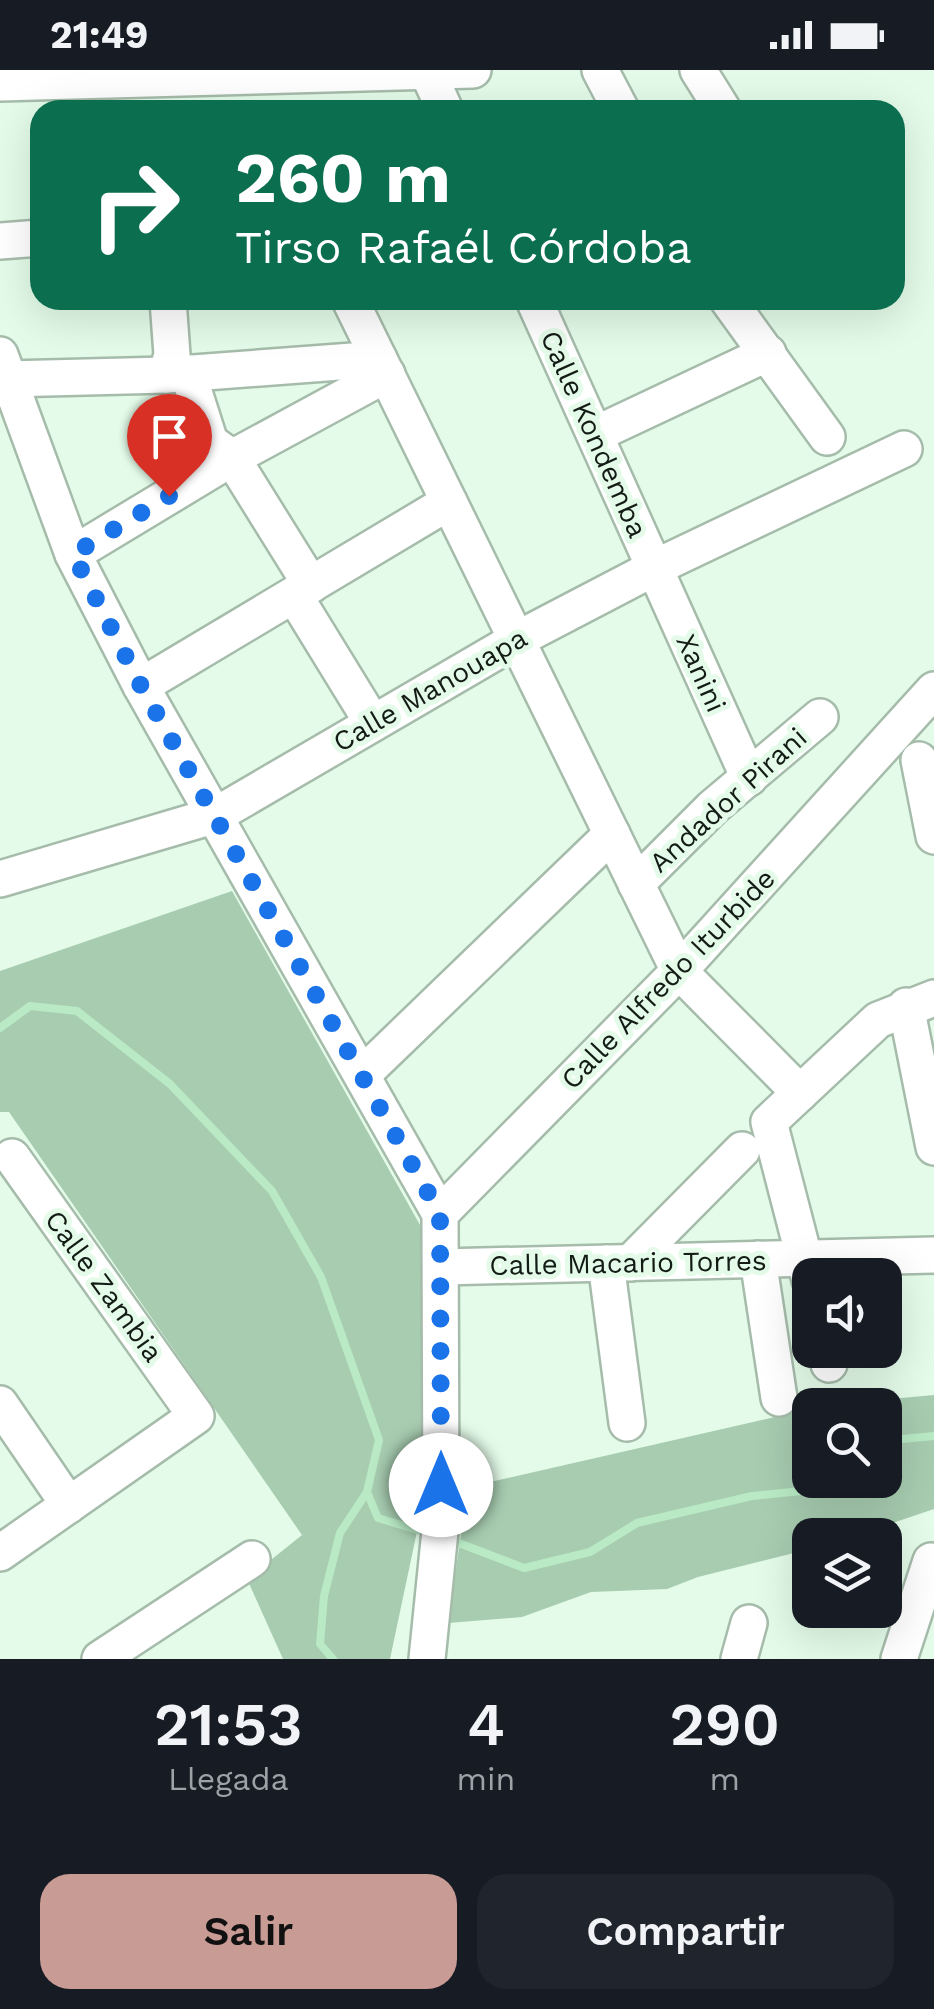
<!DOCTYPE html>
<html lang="es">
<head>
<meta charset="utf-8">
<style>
  :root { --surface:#171b24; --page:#20242c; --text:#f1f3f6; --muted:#9ea1a6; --accent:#c99b95 }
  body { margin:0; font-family:"Work Sans",sans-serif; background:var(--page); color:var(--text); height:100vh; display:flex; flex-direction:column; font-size:38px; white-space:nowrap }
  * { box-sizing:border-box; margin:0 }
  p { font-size:32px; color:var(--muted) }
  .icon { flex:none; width:55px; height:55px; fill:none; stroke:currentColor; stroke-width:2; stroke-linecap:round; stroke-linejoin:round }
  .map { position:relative; height:1589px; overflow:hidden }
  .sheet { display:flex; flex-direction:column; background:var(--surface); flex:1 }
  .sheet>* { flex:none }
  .hud { position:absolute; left:30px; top:30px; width:875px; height:210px; border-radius:30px; box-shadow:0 10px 40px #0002; background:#0b6e4f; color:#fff; overflow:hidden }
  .buttons { position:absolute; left:792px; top:1188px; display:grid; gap:20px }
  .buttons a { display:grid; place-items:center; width:110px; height:110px; border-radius:20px; background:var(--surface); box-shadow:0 10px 40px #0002; font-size:50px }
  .pin { position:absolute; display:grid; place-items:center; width:85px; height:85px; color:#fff; margin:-102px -42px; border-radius:50% 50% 50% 0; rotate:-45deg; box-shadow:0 0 10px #0007 }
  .pin .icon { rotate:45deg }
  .me { position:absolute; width:110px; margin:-55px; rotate:0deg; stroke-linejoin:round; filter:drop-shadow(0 0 8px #0008) }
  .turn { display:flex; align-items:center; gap:35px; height:210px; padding:0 40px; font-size:45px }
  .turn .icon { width:130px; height:130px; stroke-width:2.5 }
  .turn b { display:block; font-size:70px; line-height:85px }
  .eta { display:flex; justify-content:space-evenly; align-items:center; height:170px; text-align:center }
  .eta b { font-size:60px; font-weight:600; line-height:70px }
  .primary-button { display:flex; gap:20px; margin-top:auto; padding:20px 40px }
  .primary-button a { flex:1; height:115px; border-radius:30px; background:var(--accent); color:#111; font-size:40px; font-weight:600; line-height:115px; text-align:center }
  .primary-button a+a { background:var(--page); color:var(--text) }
  .status { display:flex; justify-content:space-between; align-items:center; height:70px; padding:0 50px; background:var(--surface); direction:ltr }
  .status svg { height:28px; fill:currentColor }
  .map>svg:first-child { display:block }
</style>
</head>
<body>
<div class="status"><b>21:49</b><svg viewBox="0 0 49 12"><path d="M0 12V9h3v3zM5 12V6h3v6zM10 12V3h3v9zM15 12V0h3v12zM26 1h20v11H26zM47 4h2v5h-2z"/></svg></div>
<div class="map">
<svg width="934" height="1589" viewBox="0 0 934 1589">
  <rect width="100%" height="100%" fill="#e4fbe9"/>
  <g fill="#a7ccb0">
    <polygon points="232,821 424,1162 430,1400 390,1589 283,1589 247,1509 302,1465 9,1042 0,1042 0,901"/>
    <polygon points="934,1325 934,1439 857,1465 810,1465 810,1479 698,1507 667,1519 591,1522 522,1547 448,1553 468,1417 810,1339 810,1410 885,1410 885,1335 826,1335"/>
  </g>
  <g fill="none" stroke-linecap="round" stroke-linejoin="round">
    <g stroke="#b9eac5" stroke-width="8">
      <polyline points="0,958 30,936 77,941 170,1014 272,1121 321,1207 379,1370 367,1422 340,1463 324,1526 320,1574 333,1589"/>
      <polyline points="885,1375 892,1370 934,1366"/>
      <polyline points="367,1422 378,1448 428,1463"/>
      <polyline points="451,1470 524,1498 590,1482 637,1453 752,1426 811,1420 824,1410"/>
    </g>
    <g stroke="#a6bcab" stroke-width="40">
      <g id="minor">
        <polyline points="600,0 621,40"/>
        <polyline points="698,0 723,40"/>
        <polyline points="428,3 445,40"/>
        <polyline points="0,13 473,0"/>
        <polyline points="0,171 40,168"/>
        <polyline points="350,230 679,901 800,1023"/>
        <polyline points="534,230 749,708"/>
        <polyline points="728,230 827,367"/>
        <polyline points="0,285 73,484 141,616 440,1144 441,1451 427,1589"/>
        <polyline points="188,303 210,372 232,388 311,515"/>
        <polyline points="166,305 172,285 168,230"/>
        <polyline points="7,309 166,305 379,289"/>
        <polyline points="596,364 768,283"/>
        <polyline points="73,484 232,388 387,304"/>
        <polyline points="294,525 372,652"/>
        <polyline points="141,616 449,432"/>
        <polyline points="919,690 934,766"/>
        <polyline points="0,809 216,745 516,570 654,498 904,379"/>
        <polyline points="636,814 712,738 820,647"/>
        <polyline points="906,936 934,1077"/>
        <polyline points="362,1005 612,764"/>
        <polyline points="440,1144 679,901 934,620"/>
        <polyline points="758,1189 779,1328"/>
        <polyline points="606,1193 627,1353"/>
        <polyline points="630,1193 742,1080"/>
        <polyline points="442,1197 934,1185"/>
        <polyline points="810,1210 769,1052 878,950 934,928"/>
        <polyline points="826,1280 829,1294"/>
        <polyline points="0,1334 69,1435"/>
        <polyline points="0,1483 196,1346 12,1087"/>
        <polyline points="100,1589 252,1489"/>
        <polyline points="739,1589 749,1553"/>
        <polyline points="899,1589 931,1491"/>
      </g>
    </g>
    <use href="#minor" stroke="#fff" stroke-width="35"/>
  </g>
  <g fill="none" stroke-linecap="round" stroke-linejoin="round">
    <polyline stroke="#1a73e8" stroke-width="18" stroke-dasharray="0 32.4" points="169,426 73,484 141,616 440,1144 441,1415"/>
  </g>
  <g text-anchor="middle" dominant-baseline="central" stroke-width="10" stroke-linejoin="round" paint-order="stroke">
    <g font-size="28" fill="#131b15" stroke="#e4fbe9">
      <text transform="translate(594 364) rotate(66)">Calle Kondemba</text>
      <text transform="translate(701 603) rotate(66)">Xanini</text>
      <text transform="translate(430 620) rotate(-30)">Calle Manouapa</text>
      <text transform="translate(728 730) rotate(-42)">Andador Pirani</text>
      <text transform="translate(668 909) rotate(-46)">Calle Alfredo Iturbide</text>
      <text transform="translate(628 1193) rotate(-1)">Calle Macario Torres</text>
      <text transform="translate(104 1216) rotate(54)">Calle Zambia</text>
    </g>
  </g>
</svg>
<div class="buttons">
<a><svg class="icon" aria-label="sound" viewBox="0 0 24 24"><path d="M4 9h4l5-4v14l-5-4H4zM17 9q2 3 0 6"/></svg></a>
<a><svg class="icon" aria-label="search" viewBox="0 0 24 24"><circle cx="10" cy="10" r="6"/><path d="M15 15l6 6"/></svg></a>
<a><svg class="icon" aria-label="layers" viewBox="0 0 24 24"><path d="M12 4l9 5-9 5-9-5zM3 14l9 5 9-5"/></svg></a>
</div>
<div class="pin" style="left:169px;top:426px;background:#d93025"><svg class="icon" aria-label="arrive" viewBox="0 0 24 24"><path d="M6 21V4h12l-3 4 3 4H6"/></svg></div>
<svg class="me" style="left:441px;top:1415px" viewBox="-20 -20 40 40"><circle r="19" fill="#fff"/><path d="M0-13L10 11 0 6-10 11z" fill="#1a73e8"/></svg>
<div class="hud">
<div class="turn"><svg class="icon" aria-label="right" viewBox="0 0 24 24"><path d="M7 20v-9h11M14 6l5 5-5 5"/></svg><div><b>260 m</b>Tirso Rafaél Córdoba</div></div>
</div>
</div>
<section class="sheet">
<div class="eta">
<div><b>21:53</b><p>Llegada</p></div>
<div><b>4</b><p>min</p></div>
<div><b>290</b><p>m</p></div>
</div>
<div class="primary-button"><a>Salir</a><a>Compartir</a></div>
</section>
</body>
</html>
